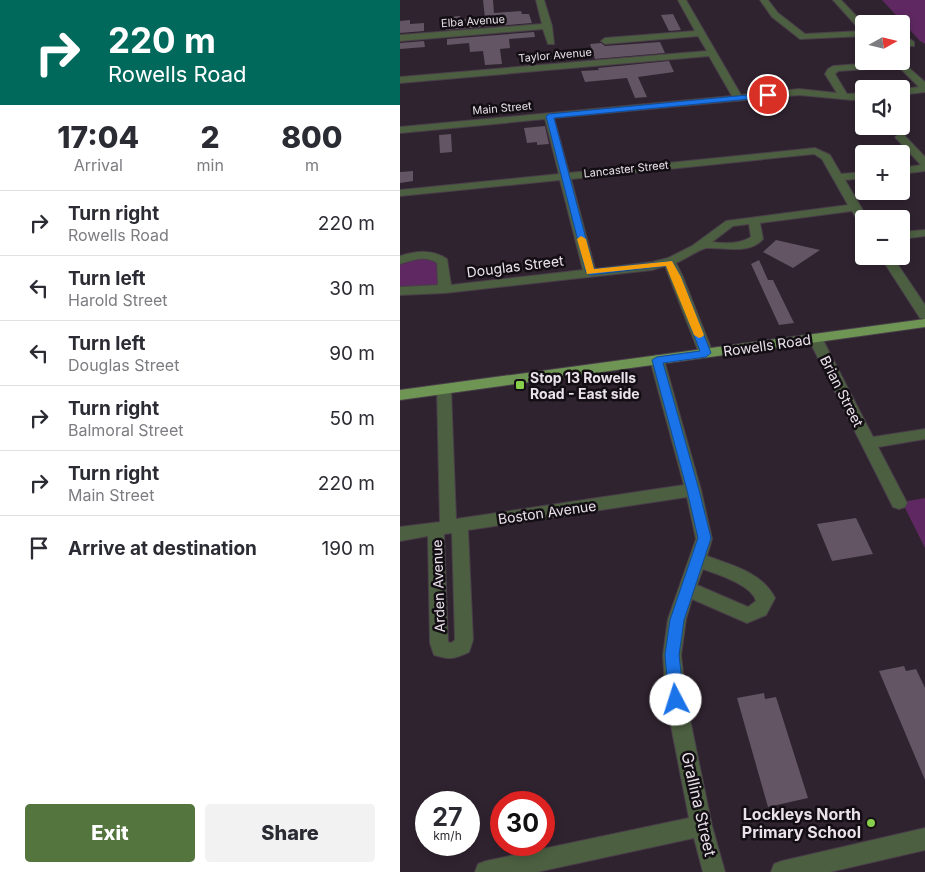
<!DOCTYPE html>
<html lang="en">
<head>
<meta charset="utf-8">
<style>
  :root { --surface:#fff; --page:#f2f2f3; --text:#2b2b33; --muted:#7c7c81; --line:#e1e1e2; --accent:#54753d }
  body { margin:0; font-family:Inter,sans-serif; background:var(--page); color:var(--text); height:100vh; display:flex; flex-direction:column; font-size:19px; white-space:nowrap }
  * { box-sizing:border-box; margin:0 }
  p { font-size:16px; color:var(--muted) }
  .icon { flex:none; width:28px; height:28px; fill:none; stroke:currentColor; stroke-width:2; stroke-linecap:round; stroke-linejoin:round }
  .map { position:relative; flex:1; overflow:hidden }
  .panel { display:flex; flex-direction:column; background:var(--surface); width:400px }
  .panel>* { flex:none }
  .guide { background:#00695c; color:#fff; overflow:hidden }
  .needle { width:32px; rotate:82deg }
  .tools { position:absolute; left:455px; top:15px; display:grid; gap:10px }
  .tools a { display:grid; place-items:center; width:55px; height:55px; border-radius:5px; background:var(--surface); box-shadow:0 2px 8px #0003; font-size:25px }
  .speed { position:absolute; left:15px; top:791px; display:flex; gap:10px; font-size:25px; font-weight:700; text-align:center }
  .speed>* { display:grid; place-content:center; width:65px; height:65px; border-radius:50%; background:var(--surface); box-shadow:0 2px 8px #0003; line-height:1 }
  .speed small { font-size:12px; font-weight:400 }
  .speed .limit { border:8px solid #d22; background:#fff; color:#111 }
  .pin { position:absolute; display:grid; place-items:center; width:42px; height:42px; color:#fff; margin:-21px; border:2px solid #fff; border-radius:50%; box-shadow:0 1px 5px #0007 }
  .me { position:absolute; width:55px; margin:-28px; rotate:355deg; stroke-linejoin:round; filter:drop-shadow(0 0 4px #0008) }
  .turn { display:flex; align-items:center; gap:18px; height:105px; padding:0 25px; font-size:22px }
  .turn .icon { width:65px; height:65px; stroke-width:2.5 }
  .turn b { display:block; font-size:35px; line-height:42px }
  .eta { display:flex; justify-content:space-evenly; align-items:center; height:85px; text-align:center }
  .eta b { font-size:30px; font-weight:800; line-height:35px }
  .cta { display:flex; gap:10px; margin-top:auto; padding:10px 25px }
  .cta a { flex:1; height:58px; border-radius:5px; background:var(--accent); color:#fff; font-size:20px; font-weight:800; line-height:58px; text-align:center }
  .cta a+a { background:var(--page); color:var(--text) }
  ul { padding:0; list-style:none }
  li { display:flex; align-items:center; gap:15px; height:65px; padding:0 25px; border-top:1px solid var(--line) }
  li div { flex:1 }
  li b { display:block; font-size:19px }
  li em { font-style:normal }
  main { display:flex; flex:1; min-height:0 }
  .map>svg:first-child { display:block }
</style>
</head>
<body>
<main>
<section class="panel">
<div class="guide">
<div class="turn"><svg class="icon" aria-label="right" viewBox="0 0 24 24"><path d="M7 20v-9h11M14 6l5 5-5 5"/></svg><div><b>220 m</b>Rowells Road</div></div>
</div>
<div class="eta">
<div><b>17:04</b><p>Arrival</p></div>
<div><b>2</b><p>min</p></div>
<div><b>800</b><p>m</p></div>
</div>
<ul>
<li><svg class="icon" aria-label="right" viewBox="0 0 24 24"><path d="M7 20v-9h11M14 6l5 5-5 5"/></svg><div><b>Turn right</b><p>Rowells Road</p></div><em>220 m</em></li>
<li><svg class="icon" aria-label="left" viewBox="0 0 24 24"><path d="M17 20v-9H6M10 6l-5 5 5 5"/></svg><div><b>Turn left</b><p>Harold Street</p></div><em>30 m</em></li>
<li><svg class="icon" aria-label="left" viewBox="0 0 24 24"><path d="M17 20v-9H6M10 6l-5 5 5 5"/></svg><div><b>Turn left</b><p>Douglas Street</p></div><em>90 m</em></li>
<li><svg class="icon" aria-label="right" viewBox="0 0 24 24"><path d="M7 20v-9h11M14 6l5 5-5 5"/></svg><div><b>Turn right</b><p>Balmoral Street</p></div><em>50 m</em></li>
<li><svg class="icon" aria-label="right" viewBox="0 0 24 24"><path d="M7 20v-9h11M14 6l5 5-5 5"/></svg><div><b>Turn right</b><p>Main Street</p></div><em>220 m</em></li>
<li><svg class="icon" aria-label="arrive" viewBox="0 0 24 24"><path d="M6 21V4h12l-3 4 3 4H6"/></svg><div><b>Arrive at destination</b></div><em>190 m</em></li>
</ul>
<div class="cta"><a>Exit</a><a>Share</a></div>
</section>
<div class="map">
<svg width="525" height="872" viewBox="0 0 525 872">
  <rect width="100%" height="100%" fill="#2f232f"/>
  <g fill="#5f2862">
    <polygon points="482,0 525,0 525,44 520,41"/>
    <polygon points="28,258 36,262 40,266 40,285 0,287 0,265 16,259"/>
    <polygon points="525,498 525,548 502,502"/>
  </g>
  <g fill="#635563">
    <polygon points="83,0 93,0 94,13 121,11 122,14 129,14 132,23 46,30 46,21 48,21 48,17 60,16 61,19 85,18"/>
    <polygon points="273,14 281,30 269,31 261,15"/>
    <polygon points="10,20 10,24 24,23 24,31 0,33 0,21"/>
    <polygon points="134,32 135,37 109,39 110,48 100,49 102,64 85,65 83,51 70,52 69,43 47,45 47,39"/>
    <polygon points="24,41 25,47 0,49 0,43"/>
    <polygon points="260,42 265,53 195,59 190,44 201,43 205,46"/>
    <polygon points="269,61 274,72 238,77 247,97 235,98 227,78 185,82 181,71 199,70 198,68"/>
    <polygon points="145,126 149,144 137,145 137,142 127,143 124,128"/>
    <polygon points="51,134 52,152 40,153 39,135"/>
    <polygon points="13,171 13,181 0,183 0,172"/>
    <polygon points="376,240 420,250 393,268 363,252"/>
    <polygon points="359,260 368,280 373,280 394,323 379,325 351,264"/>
    <polygon points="456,518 473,554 432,561 417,524"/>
    <polygon points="504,666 506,671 516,669 525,688 525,780 479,671"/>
    <polygon points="364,693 365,699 376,697 408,798 368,807 337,698"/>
  </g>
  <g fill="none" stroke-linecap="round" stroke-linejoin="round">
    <g stroke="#493e49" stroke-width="2">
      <g id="minor">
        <polygon points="136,0 144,0 152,26 154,44 148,44 143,29 0,41 0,35 142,24"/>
        <path d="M278,0H286L341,95L399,89L437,93L425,74L428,69L433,66L501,61L525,82V92L501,95V89L519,87L499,67L438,71L435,74L447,94L464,93V99L453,100L399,95L154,118L169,173L415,148L430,155L441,174L464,172V178L445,180L468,219H464V225L460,224L452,211L360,223L363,239C349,255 325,247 307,248C302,248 283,260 276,263L283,277L313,353L311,356H301L299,353L265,266L252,270L45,293L0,295V287L38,285L37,263C25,255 13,260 0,264V256C17,251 32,249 47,259L51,285L183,270L160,180L0,196V190L159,174L145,119L0,133V127L332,96L309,56L0,83V77L307,51L298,36L205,44L201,41L205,38L295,31ZM414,154L422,159L448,205L326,221L292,246L268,258L252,262L195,269L171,179ZM349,224L351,237C339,244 326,244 312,242L333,226Z"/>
        <polygon points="360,0 368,0 378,13 405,34 461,31 433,0 441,0 464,24 464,36 400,39 372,17"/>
        <polygon points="501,32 514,42 514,46 508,46 501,39"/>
        <polygon points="500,134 504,135 525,157 525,171 501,174 501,168 521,165 495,137"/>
        <polygon points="525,230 525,236 501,239 501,232"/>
        <polygon points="480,256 492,256 525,305 525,319 520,318"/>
        <polygon points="415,334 422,338 473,437 525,429 525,439 478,447 507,503 505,507 499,509 493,507 491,503 408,338"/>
        <path d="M257,355L262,357L264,360L301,490L312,539L307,556C331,565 362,572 375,598L366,615L347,623L292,599L286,619L281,655L286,700L312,826L325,872H303L294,838L137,872H75L78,864L86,861L289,818L266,700L263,655L268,619L296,539L287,497L68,530L73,640L69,652C54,659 50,660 34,655L30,643L28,536L0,541V527L40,522L37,389L39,386H49L51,389L56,519L284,485L250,360L252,357ZM52,533L55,640L51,643L48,642L44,534ZM303,569C317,574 352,585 356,601L348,607L297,585Z"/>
        <polygon points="525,828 525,850 430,872 371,872 374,864 382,861"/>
      </g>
    </g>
    <g stroke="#493e49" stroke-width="2">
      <polygon id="major" points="525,319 525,327 0,400 0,390"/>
    </g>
    <use href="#minor" fill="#4c5f40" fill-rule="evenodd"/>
    <use href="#major" fill="#6f9554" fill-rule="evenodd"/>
  </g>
  <polygon fill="#1a73e8" stroke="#114b97" points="368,93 371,94 371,97 154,118 194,269 272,261 281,277 311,353 306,357 263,363 299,490 311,538 284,620 279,655 284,700 281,705 276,707 271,705 269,700 265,655 270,620 298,538 287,490 252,360 257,357 300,351 272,277 266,266 190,275 186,272 146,116 149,114"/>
  <polygon fill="#f59e0b" points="181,236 186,239 194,269 272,261 281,277 304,335 302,337 299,338 294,335 266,266 187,274 177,239"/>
  <g fill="#87cf4a" stroke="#130e14" stroke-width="2">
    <rect x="115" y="380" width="10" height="10" rx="2.5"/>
    <circle cx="471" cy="823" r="5"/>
  </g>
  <g text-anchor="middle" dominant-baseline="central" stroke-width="5" stroke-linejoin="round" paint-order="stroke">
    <g font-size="11" fill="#eae1ea" stroke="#130e14">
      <text transform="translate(73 21) rotate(-4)">Elba Avenue</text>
      <text transform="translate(155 55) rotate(-5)">Taylor Avenue</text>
      <text transform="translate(102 108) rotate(-5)">Main Street</text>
      <text transform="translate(226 169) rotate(-6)">Lancaster Street</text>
    </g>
    <g font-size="14" fill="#eae1ea" stroke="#130e14">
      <text transform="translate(115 266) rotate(-7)">Douglas Street</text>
      <text transform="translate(367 345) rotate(-8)">Rowells Road</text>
      <text transform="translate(442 391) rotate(63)">Brian Street</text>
      <text transform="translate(147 512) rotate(-8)">Boston Avenue</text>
      <text transform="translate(38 586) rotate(-92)">Arden Avenue</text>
    </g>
    <g font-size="14" font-weight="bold" fill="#eae1ea" stroke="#130e14" text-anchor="start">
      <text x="130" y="377">Stop 13 Rowells<tspan x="130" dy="16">Road - East side</tspan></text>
    </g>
    <g font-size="16" fill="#eae1ea" stroke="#130e14">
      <text transform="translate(299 804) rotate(77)">Grallina Street</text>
    </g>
    <g font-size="16" font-weight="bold" fill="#eae1ea" stroke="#130e14" text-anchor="end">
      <text x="461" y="814">Lockleys North<tspan x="461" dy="18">Primary School</tspan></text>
    </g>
  </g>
</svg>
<div class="tools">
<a><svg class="needle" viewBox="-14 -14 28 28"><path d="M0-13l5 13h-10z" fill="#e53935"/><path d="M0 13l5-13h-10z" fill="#7c7c81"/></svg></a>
<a><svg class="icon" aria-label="sound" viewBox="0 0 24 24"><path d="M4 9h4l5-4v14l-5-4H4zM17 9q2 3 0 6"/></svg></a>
<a>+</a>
<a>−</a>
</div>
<div class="speed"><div>27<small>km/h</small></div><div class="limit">30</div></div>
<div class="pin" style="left:368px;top:95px;background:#d93025"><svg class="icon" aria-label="arrive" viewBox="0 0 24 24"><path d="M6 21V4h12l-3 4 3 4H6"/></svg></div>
<svg class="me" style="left:276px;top:700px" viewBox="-20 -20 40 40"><circle r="19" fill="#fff"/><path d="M0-13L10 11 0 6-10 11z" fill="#1a73e8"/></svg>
</div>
</main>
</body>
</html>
